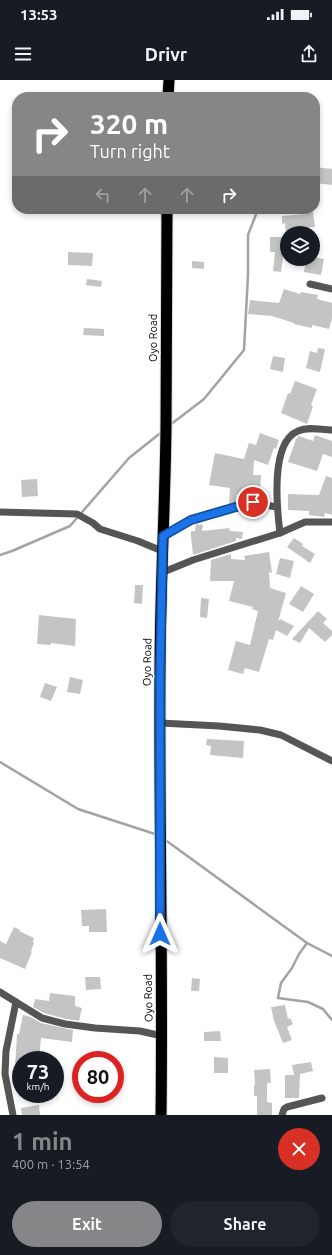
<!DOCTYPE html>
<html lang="en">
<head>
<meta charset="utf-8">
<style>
  :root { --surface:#171b24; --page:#20242c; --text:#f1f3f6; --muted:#9ea1a6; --accent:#858687 }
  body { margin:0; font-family:Ubuntu,sans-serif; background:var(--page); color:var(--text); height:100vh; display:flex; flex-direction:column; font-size:15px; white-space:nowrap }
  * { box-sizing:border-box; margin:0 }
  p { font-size:13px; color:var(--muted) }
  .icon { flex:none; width:22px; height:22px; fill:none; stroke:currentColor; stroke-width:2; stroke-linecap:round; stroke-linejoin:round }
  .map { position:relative; height:1035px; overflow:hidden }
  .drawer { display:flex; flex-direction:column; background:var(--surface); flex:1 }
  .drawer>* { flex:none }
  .hud { position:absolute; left:12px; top:12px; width:308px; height:122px; border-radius:16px; box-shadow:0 2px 6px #0003; background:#858687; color:#fff; overflow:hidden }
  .tools { position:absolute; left:280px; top:146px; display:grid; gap:8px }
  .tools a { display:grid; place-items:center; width:40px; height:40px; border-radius:50%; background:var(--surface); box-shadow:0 2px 6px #0003; font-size:20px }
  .speed { position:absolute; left:12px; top:971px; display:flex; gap:8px; font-size:20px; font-weight:700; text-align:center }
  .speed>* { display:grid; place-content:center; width:52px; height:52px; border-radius:50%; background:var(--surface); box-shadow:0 2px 6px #0003; line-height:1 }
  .speed small { font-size:10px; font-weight:400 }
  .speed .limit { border:6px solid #d22; background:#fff; color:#111 }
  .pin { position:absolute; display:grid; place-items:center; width:34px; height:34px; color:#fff; margin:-17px; border:2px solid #fff; border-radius:50%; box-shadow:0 1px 4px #0007 }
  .me { position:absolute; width:44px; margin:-22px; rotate:0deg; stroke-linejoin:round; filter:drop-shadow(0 0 3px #0008) }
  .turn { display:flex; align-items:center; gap:14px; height:84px; padding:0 12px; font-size:18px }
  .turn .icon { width:52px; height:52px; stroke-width:2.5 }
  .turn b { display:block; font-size:28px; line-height:34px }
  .lanes { display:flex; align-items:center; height:38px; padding:0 12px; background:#0003; justify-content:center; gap:20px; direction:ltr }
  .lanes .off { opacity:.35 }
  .round { display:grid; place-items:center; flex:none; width:42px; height:42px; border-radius:21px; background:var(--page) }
  .head { display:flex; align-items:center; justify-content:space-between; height:68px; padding:0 12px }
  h1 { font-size:24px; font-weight:600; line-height:30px; color:var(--accent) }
  .primary-button { display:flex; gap:8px; margin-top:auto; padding:8px 12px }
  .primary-button a { flex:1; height:46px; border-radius:24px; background:var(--accent); color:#fff; font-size:16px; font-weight:600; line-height:46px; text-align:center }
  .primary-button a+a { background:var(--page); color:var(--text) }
  .status { display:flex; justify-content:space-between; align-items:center; height:28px; padding:0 20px; background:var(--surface); direction:ltr }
  .status svg { height:11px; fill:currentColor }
  header { display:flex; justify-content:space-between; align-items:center; height:52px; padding:0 12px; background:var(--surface); font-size:18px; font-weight:600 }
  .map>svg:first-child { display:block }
</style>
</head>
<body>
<div class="status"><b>13:53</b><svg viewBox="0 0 49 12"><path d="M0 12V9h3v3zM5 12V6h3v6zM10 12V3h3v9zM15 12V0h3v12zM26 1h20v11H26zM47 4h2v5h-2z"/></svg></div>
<header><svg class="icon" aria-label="menu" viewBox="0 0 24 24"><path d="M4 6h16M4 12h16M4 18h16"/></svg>Drivr<svg class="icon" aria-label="share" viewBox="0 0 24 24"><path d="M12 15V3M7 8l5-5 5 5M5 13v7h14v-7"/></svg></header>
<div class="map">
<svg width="332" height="1035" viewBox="0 0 332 1035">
  <rect width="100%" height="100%" fill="#fff"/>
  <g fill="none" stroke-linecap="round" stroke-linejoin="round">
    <g stroke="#a3a3a3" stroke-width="2.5">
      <polyline points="170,345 204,319 244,270 248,195 248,155 258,129"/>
      <polyline points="0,475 12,471 70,446 129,378 163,351"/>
      <polyline points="0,682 78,729 158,755"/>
      <polyline points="164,759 307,863 332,876"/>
      <polyline points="307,863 299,874 292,888 281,903 278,918 308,922 323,929 332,940"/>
    </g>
  </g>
  <g fill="#c4c4c4">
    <polygon points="315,87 332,89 332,105 315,103"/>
    <polygon points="313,132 315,147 306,148 307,153 286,153 285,143 282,144 282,136 307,134 307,133"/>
    <polygon points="270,157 287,157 287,171 284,171 281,192 273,191 275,172 270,172"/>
    <polygon points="68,172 93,173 92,186 68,185"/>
    <polygon points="313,177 324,179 321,195 304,192 306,179 313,179"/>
    <polygon points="192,181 204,182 204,189 192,188"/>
    <polygon points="87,199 102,201 101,207 86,205"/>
    <polygon points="284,209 300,214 301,212 318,215 317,219 332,223 332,238 329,249 312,245 312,248 294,244 294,243 272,236 248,234 250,220 279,223"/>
    <polygon points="84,248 104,249 104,256 83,255"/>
    <polygon points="318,268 325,269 320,292 306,288 310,271 317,273"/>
    <polygon points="273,276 285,278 283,292 270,289"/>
    <polygon points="295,301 317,309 311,325 313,326 307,344 281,333 288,313 290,314"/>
    <polygon points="260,353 279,360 276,369 274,368 268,385 254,380 253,395 261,395 260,416 236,415 236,423 229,424 230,408 209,405 215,373 244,379 249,363 256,365"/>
    <polygon points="315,355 332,361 332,377 323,374 317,391 288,382 296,359 299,356 313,361"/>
    <polygon points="326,396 332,398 332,435 325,433 324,437 309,435 309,431 288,430 288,414 319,415"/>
    <polygon points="37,399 38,416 22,417 21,400"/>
    <polygon points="196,444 203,445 202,451 229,448 230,451 243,452 242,459 236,458 236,461 193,475 191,457 191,451 195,451"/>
    <polygon points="294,458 303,464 302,466 315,474 310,483 287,467"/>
    <polygon points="269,472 272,493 269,492 270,508 286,513 278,542 280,539 294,546 287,556 276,550 273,560 269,559 259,592 245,588 243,594 228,590 236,561 250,565 258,531 252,529 253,527 229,521 234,501 210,501 211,480 231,474 231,479 245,480 244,476"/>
    <polygon points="280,478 294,481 290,498 276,494"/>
    <polygon points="135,505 143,505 142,524 134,523"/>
    <polygon points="301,506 314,514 303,532 289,524"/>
    <polygon points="201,518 209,519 207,538 200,537"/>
    <polygon points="318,531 327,539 323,543 332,551 332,555 325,562 309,548 300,563 292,559"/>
    <polygon points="39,535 76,539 75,566 51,563 51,565 37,564"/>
    <polygon points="70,597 83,600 80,614 67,612"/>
    <polygon points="45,603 57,607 51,621 40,617"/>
    <polygon points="207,659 244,661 243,678 210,675 211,666 206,665"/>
    <polygon points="106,829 107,852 89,852 89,846 82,846 81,830"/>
    <polygon points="14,847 20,850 19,851 34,858 33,862 34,863 31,871 32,872 25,889 0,878 0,861 6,864"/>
    <polygon points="85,897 100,897 101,909 86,910"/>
    <polygon points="192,898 200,899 199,911 191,911"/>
    <polygon points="50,913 75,916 75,926 82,928 79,941 66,939 44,933 33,927 35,919 49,921"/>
    <polygon points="285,925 288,939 290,938 293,944 287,947 292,960 283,963 274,941 271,927"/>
    <polygon points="23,935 31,937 41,943 73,950 72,962 41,958 39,980 21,980 21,987 15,987 17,954 19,954"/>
    <polygon points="220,951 221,961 204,961 204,952"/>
    <polygon points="214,977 228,978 228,993 214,993"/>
    <polygon points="311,982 313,991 300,994 299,1018 285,1018 285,995 294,995 292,985"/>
    <polygon points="270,989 271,1003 267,1003 267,1022 272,1023 272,1035 257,1035 257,1016 254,1016 254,1005 255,1005 254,990"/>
    <polygon points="39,1025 40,1035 22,1035 21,1028"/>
  </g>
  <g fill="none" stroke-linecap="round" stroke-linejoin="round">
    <g stroke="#dbdbdb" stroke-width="13">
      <g id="trunk">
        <polyline points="168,17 169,0"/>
        <path d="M161,1035C163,888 159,741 160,593C160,511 165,430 166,348C167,275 166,202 167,129"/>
      </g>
    </g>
    <g stroke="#555" stroke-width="7">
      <polyline points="310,204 332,209"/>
      <polyline points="0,432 77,434 93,443 100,449 138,461 162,471"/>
      <path d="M280,453C277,429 270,362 298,351C309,346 321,350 332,350"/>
      <polyline points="163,456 191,440 253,423 277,427"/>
      <polyline points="161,493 193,480 280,453 305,442 332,442"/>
      <polyline points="160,643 219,646 260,650 281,655 332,681"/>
      <polyline points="0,912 16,922"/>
      <polyline points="13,1035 5,994 6,971 16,922 42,938 65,944 95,948 140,951 162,956"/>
      <polyline points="282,1035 284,1029 287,1027 322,1018"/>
    </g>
    <use href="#trunk" stroke="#000" stroke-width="11"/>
  </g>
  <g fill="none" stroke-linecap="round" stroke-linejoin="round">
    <g stroke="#114b97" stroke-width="10">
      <polyline id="route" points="160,854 160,592 163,456 191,440 253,422"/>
    </g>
    <use href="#route" stroke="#1a73e8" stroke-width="7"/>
  </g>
  <g text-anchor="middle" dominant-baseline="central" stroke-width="3" stroke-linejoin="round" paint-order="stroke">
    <g font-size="11" fill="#000" stroke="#fff">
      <text transform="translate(153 258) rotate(-90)">Oyo Road</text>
      <text transform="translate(147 582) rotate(-89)">Oyo Road</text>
      <text transform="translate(148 918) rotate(-91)">Oyo Road</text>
    </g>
  </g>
</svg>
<div class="tools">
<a><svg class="icon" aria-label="layers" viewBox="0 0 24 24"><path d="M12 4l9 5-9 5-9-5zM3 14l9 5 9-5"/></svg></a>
</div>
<div class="speed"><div>73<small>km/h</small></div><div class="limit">80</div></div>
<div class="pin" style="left:253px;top:422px;background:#d93025"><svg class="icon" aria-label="arrive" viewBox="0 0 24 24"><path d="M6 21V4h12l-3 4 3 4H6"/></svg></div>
<svg class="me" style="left:160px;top:854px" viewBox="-20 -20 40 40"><path d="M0-17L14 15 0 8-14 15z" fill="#1a73e8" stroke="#fff" stroke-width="4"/></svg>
<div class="hud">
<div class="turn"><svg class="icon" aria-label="right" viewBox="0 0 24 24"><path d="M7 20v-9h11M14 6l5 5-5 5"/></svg><div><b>320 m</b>Turn right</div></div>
<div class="lanes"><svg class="icon off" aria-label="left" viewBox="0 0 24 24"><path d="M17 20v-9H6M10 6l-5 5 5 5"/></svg><svg class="icon off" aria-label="ahead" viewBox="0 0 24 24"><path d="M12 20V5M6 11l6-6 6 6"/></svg><svg class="icon off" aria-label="ahead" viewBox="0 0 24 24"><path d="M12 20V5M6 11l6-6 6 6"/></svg><svg class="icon" aria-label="right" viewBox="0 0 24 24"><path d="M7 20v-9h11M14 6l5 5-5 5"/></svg></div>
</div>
</div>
<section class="drawer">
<div class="head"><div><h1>1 min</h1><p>400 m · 13:54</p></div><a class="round" style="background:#d93025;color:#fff"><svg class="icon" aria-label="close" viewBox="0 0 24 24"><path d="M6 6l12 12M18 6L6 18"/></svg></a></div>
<div class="primary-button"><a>Exit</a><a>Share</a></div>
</section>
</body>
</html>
